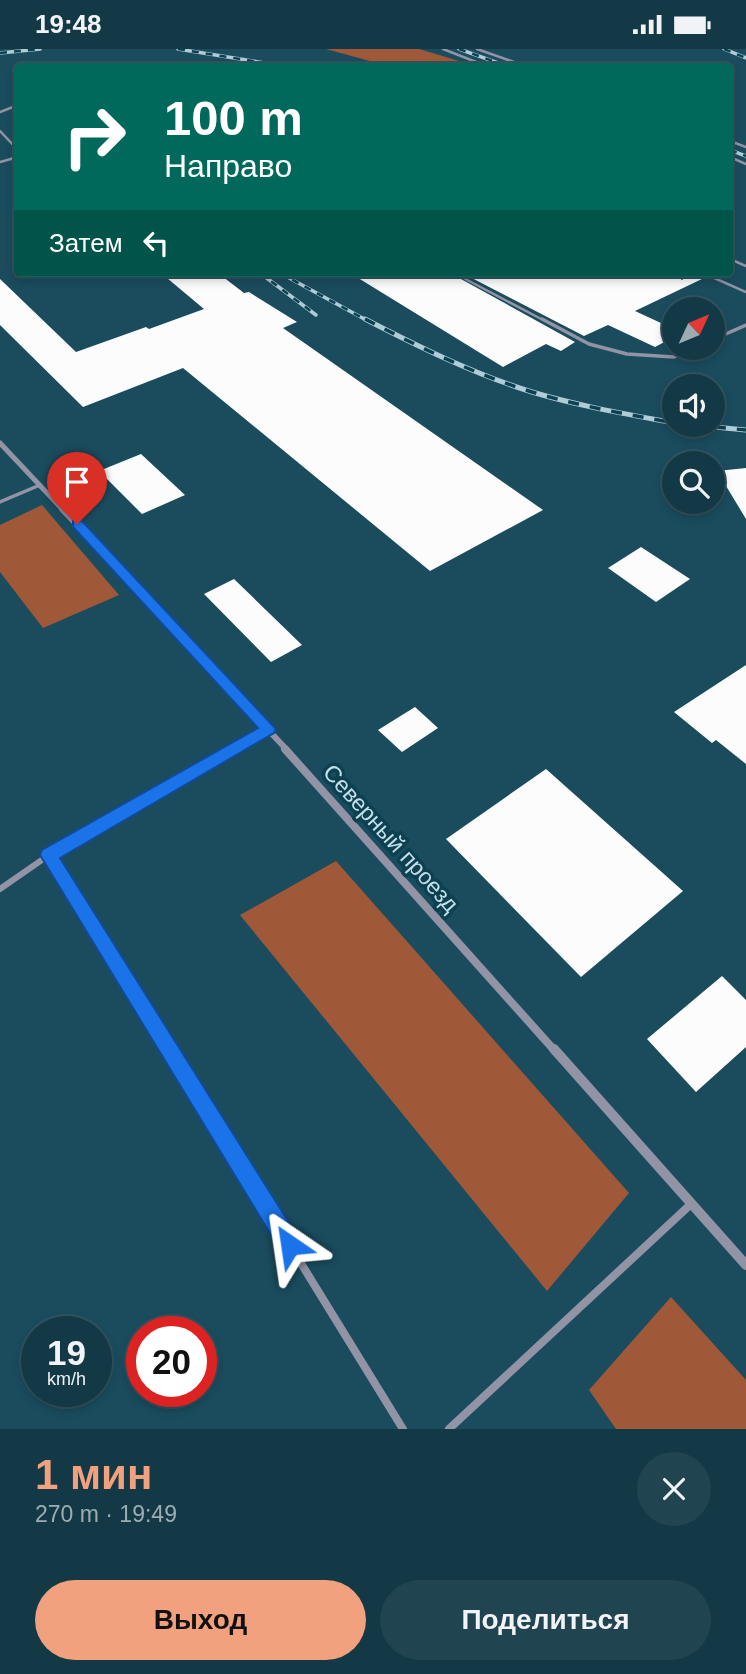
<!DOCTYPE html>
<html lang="ru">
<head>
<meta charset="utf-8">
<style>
  :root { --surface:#143946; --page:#214451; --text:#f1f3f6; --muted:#9dacb3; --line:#33535f; --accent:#f1a17d }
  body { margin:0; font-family:Helvetica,sans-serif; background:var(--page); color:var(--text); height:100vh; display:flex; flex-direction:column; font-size:26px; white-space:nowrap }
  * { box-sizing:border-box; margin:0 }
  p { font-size:23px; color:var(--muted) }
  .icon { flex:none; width:38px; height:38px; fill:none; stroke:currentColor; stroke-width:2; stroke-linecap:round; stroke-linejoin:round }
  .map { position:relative; height:1380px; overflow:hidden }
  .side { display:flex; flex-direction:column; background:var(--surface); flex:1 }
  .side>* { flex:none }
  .guide { position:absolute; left:14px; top:14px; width:719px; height:214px; border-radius:7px; box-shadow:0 4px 10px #0003,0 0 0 2px var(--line); background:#00695c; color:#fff; overflow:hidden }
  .needle { width:46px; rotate:46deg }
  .buttons { position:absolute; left:662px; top:248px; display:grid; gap:14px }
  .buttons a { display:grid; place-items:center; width:63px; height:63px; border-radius:50%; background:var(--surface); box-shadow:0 4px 10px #0003,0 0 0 2px var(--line); font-size:35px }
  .speed { position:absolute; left:21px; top:1267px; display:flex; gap:14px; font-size:35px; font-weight:700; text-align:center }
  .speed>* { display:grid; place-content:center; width:91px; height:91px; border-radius:50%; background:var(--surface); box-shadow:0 4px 10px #0003,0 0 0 2px var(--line); line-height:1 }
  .speed small { font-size:18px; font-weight:400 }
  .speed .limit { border:10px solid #d22; background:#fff; color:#111 }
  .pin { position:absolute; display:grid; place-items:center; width:60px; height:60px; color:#fff; margin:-72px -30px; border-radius:50% 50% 50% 0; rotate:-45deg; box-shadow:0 0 7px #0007 }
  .pin .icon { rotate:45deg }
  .me { position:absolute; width:77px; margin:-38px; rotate:328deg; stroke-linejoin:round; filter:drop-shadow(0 0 5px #0008) }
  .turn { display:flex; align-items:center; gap:24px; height:147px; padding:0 35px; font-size:32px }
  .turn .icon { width:91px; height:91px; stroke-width:2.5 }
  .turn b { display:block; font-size:49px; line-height:60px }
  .then { display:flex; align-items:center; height:66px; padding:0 35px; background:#0003; gap:14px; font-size:26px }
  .round { display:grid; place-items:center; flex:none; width:74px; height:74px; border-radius:37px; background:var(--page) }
  .summary { display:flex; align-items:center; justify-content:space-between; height:119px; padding:0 35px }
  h1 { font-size:42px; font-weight:700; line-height:52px; color:var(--accent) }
  .cta { display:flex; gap:14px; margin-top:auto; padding:14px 35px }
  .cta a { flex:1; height:80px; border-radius:42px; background:var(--accent); color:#111; font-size:28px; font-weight:700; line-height:80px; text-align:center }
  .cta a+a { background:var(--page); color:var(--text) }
  .status { display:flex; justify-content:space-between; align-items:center; height:49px; padding:0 35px; background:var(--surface); direction:ltr }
  .status svg { height:19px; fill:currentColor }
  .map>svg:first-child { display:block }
</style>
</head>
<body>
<div class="status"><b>19:48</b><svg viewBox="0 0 49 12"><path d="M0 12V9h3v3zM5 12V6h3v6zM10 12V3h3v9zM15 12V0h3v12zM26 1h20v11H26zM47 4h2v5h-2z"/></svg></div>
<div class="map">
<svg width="746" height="1380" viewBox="0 0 746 1380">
  <rect width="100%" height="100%" fill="#1a4c5e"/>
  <g fill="#a05938">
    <polygon points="326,0 419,0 476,17 388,17"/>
    <polygon points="42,456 119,546 43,579 0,523 0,476"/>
    <polygon points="336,812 629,1144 547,1242 240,866"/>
    <polygon points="671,1248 746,1331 746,1380 616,1380 589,1341"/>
  </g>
  <g fill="#fcfcfc">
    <polygon points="161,224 218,224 244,244 249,243 297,273 283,279 543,461 430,522 183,319 83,358 0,276 0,230 76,303 146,278 149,280 204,260"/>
    <polygon points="350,224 450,224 575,293 561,302 546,295 503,318"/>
    <polygon points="462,224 680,224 678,228 682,231 692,224 699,224 704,229 635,262 674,280 674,288 655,298 608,276 584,287"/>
    <polygon points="141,405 185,446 142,465 99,422"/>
    <polygon points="746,419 746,470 717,422"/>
    <polygon points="641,498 690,530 656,553 608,519"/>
    <polygon points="234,530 302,596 271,613 204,545"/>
    <polygon points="746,616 746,715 716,691 712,694 674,663"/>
    <polygon points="415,658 438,679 402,703 378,681"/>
    <polygon points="546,720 683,842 581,928 446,790"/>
    <polygon points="722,927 746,951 746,998 696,1043 647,990"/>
  </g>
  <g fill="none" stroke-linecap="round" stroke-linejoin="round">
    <g stroke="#9393a6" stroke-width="2.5">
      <polyline points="443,0 489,18"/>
      <polyline points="477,0 528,18"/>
      <polyline points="169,13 177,18"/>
      <polyline points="0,63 18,56"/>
      <polyline points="0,82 17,100 12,110"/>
      <polyline points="730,92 746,98"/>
      <polyline points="730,108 746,115"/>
      <polyline points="0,113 18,108"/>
      <polyline points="730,210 746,217"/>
      <polyline points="454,224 545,272"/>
      <polyline points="703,224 746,243"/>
      <polyline points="682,227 688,224"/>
    </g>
    <g stroke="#9393a6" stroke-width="3.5">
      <polyline points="542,270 589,295 627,305 674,308 694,299"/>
      <polyline points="712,291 746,276"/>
      <polyline points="0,453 40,436"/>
    </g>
    <polyline stroke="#9393a6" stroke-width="4.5" points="231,701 268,680"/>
    <g stroke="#9393a6" stroke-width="6">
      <polyline points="0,840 49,806"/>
      <polyline points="170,1002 49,806 234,700"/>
    </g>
    <g stroke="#9393a6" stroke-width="8">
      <polyline points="169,1000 403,1380"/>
      <polyline points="449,1380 691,1155"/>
    </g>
    <polyline stroke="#9393a6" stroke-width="5" points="0,394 64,462"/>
    <polyline stroke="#9393a6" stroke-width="6" points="62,460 287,701"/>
    <polyline stroke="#9393a6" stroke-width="8" points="285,700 555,1002"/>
    <polyline stroke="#9393a6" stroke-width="10" points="554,1000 746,1216"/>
    <g stroke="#b0ccd7" stroke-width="3.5">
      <g id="rail-far1">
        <polyline points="178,0 290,18"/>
        <polyline points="459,0 510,18"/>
        <polyline points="724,0 746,9"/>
        <polyline points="0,4 40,0"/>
        <polyline points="730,101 746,107"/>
        <polyline points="260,224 316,266"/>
        <polyline points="280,224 368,272"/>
      </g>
    </g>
    <g stroke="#b0ccd7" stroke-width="5">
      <g id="rail">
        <path d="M365,270C419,298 474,325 532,343C579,357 626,365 674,374"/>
        <polyline points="693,376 746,381"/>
      </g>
    </g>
    <use href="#rail-far1" stroke="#0c4152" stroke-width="2.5" stroke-dasharray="7" stroke-linecap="butt"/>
    <use href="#rail" stroke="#0c4152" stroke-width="3.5" stroke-dasharray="11" stroke-linecap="butt"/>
  </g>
  <polygon fill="#1a73e8" stroke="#114b97" stroke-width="2" points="77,471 82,472 276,680 274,684 60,809 298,1188 301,1196 298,1204 290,1208 282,1204 40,806 42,801 258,679 73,478 73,472"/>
  <g text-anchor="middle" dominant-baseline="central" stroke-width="7" stroke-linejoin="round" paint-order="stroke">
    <g font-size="23" fill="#c6dfe9" stroke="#0c4152">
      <text transform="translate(391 789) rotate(48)">Северный проезд</text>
    </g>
  </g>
</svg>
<div class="buttons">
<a><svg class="needle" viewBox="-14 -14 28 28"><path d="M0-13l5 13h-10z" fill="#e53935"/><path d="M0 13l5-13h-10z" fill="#9dacb3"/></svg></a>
<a><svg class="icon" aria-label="sound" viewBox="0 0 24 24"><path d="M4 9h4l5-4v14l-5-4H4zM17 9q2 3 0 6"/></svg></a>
<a><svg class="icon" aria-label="search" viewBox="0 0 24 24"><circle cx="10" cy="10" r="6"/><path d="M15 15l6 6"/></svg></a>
</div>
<div class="speed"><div>19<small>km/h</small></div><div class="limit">20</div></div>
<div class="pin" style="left:77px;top:475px;background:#d93025"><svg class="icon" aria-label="arrive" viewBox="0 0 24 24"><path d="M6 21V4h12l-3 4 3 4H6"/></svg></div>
<svg class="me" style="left:290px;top:1196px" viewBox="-20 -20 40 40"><path d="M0-17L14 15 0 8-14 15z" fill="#1a73e8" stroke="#fff" stroke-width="4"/></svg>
<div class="guide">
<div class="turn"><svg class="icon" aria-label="right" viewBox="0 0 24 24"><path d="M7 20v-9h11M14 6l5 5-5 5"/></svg><div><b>100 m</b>Направо</div></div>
<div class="then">Затем<svg class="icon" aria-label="left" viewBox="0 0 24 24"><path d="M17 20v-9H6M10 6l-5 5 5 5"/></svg></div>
</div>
</div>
<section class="side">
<div class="summary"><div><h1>1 мин</h1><p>270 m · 19:49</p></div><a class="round"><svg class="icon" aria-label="close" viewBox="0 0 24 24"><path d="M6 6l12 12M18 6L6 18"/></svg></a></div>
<div class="cta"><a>Выход</a><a>Поделиться</a></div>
</section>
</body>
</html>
